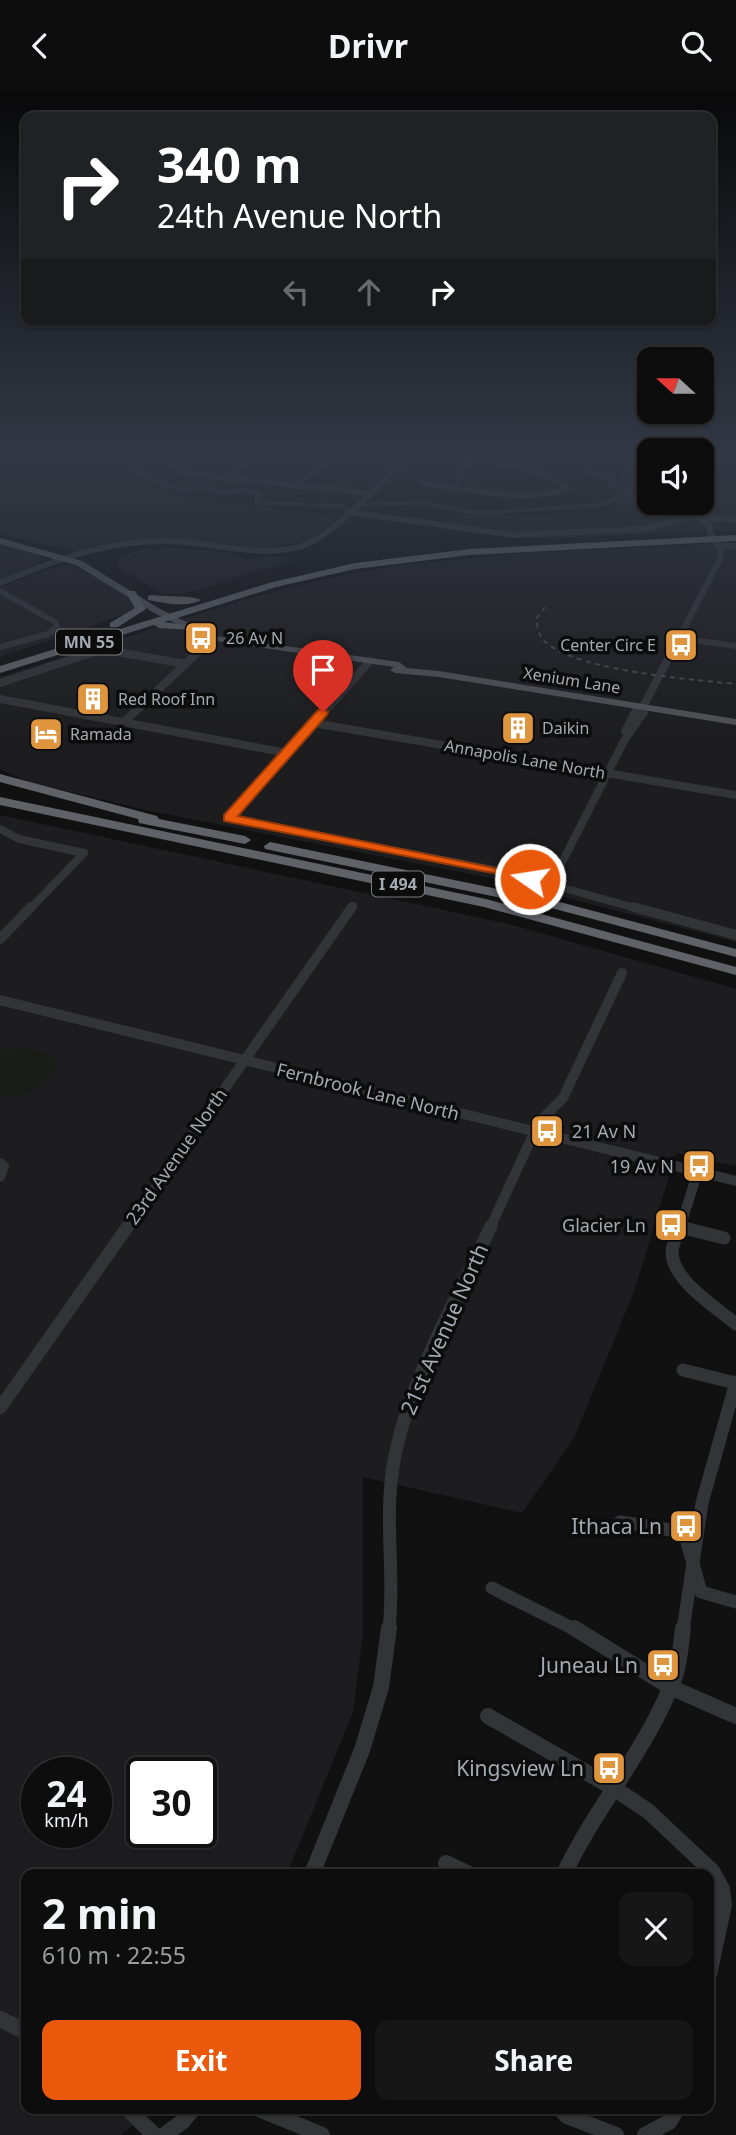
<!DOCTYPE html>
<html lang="en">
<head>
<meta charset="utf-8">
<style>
  :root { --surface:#0d0d0e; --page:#161617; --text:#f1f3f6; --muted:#9a9c9e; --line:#2d2d2e; --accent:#ea580c }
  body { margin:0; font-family:"Noto Sans",sans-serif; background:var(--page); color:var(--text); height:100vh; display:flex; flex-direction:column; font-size:26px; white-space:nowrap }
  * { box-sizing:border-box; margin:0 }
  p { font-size:23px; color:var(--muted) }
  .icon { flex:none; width:38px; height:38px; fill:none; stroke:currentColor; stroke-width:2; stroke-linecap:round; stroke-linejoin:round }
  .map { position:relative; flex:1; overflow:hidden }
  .panel { position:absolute; left:21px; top:1778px; width:693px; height:245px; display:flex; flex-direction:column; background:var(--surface); border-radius:14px; box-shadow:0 2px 5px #0004,0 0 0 2px var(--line) }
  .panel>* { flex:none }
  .top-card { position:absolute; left:21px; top:21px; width:695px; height:214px; border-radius:14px; box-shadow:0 2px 5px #0004,0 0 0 2px var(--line); background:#202124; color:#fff; overflow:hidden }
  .needle { width:46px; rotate:291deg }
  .controls { position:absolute; left:637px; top:256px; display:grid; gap:14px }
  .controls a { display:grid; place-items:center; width:77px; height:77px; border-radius:14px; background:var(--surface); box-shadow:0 2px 5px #0004,0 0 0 2px var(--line); font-size:35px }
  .speed { position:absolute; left:21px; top:1666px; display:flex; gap:14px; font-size:35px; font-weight:700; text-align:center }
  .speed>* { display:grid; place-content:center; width:91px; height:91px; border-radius:50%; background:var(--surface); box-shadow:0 2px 5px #0004,0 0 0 2px var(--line); line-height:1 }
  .speed small { font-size:18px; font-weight:400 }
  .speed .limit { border:4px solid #111; border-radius:10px; background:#fff; color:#111 }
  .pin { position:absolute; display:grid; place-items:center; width:60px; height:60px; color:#fff; margin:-72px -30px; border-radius:50% 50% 50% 0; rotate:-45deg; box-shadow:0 0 7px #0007 }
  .pin .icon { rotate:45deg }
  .me { position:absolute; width:77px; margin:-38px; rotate:283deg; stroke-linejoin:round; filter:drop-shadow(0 0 5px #0008) }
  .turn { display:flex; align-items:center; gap:24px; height:147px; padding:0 21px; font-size:32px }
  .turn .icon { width:91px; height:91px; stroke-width:2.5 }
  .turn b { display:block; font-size:49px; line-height:60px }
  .lanes { display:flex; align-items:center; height:66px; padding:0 21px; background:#0003; justify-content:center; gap:35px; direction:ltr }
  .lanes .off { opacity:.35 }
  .round { display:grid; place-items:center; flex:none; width:74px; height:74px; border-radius:14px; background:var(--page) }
  .summary { display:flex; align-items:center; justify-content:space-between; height:119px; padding:0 21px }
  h1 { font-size:42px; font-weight:700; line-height:52px }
  .primary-button { display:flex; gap:14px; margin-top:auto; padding:14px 21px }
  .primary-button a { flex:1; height:80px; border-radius:14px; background:var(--accent); color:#fff; font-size:28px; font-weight:700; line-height:80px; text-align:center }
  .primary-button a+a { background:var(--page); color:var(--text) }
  header { display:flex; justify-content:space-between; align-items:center; height:91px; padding:0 21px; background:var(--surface); font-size:32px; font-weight:700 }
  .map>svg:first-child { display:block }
</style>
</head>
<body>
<header><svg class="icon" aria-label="back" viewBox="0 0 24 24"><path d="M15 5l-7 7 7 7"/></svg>Drivr<svg class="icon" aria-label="search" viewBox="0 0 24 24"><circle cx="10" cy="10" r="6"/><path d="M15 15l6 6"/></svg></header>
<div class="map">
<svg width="736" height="2044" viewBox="0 0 736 2044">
  <rect width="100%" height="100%" fill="#111112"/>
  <g fill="#1d1d1f" fill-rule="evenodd">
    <polygon points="623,376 649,379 649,411 702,411 702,386 736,390 736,439 546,448 447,434 461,418 522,426 607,420 624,399 616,388"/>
    <polygon points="0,390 61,401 166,408 178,405 337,426 309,450 268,458 158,449 111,451 72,460 0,442"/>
    <polygon points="0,452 42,464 45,469 0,490"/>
    <polygon points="736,452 736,851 491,787 150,720 29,691 0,678 0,586 244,509 312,491 393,475 527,462"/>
    <polygon points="162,455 231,462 247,469 260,465 286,465 294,469 232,488 226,485 231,489 182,503 162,502 119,477 117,470 121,465 148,457 160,463 157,460"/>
    <polygon points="69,474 91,483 136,512 135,520 0,566 0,496 54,476"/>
    <path d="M0,724L509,833L736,898V1075L676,1062L635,1198L574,1347L522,1422L363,1386V1541L353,1621L287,1783H26V2018H153L121,2044H0ZM37,1682H96V1741H37ZM142,1682H201V1741H142Z"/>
  </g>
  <g fill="#181d18">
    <polygon points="0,362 133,362 128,364 126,372 182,397 178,405 166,408 61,401 0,390"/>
    <path d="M24,958L43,961L57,970C50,994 25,1009 0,1004V959Z"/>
  </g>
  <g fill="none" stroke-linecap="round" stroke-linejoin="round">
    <g stroke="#293134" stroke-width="2">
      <polyline points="102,362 134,380"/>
      <polyline points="0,367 60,362"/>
    </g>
    <g fill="#293134" fill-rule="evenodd">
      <polygon points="619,362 627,362 627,365 617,370 590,370 592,380 615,386 615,392 630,394 633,400 602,416 479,424 419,414 368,416 364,414 368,412 419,410 479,420 601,412 625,399 608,396 608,389 586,383 582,370 589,365 616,366"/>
      <polygon points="134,378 184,397 201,394 223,400 242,397 262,400 262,410 342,413 346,415 342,417 258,414 254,412 255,404 242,401 223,404 201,398 183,402 131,382 130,380"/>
    </g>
    <g stroke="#323437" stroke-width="6">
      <polyline points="183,362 172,370 171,374 188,383 368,402"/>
      <polyline points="702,362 736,366"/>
      <path d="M408,365C456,370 529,366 568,398C527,412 463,398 421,392"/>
      <polyline points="529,379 545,362"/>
      <polyline points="228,386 259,362"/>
      <polyline points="298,394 336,362"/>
      <polyline points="456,396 462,378 478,362"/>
      <polyline points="348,421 513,444 645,438 689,426 736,428"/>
      <polyline points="720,455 736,455"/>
      <path d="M0,492C58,468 106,449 170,450C213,451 259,468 302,455C334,445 386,386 412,362"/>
      <polyline points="0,500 55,531 57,536 48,543 0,556"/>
      <polyline points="679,547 736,555"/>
      <polyline points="86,564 98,560 133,564"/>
      <polyline points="195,564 213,547"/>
      <polyline points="670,564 720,468 721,459 710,442 711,437 698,426 689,411"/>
    </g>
    <g stroke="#323437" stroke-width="8">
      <polyline points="123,562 186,573"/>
      <polyline points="370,570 229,727 509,782 639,818"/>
      <polyline points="0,592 91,562"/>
      <polyline points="0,608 287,662"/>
      <polyline points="124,631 197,562"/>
      <polyline points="313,632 736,704"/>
      <polyline points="625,640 636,619 643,616"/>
      <polyline points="0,738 19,748 84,762"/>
      <polyline points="551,793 624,650 644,621 643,616 671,562"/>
      <polyline points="30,818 84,762"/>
      <polyline points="351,818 353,815"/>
    </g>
    <g stroke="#323437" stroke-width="10">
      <polyline points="633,816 736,844"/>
      <polyline points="0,848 31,816"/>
      <polyline points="0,909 736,1090"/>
      <polyline points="0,1072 4,1075 0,1086"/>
      <polyline points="680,1136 683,1137"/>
      <polyline points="127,1137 352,816"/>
      <polyline points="490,1137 539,1031 563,1007 622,882"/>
      <polyline points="680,1137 698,1080"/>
    </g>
    <g stroke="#323437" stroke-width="13">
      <path d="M680,1135C677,1143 672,1154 672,1162C673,1190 717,1217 736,1233"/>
      <polyline points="680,1136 724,1147"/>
      <polyline points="683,1279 735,1292"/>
      <polyline points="0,1317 128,1135"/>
      <polyline points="620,1431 684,1441 701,1501 736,1511"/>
      <polyline points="492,1497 576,1539"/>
      <path d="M389,1539C395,1487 385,1435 392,1383C402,1302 456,1210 491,1135"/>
      <polyline points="683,1539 702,1412 736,1291"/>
    </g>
    <g stroke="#323437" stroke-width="16">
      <polyline points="574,1537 670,1596 736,1625"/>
      <polyline points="488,1625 612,1696 648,1720 712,1780 722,1798 724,1814 709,1883"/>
      <polyline points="446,1772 469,1783"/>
      <polyline points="312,1783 362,1659 381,1596 389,1537"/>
      <path d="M564,1783C596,1715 649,1656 675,1585C680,1570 681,1552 683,1537"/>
      <polyline points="0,1928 26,1941"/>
      <polyline points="128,2018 154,2044"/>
      <polyline points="259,2018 322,2044"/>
      <polyline points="561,2018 567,2025 616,2044"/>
      <polyline points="164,2044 182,2031 193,2018"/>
      <polyline points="645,2044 669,2031 677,2018"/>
    </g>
    <polygon fill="#4f5156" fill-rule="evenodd" points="0,447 82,470 160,518 215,545 399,571 407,577 439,580 736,628 736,634 439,586 395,582 390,579 394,576 210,549 154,522 76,474 0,453"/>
    <g fill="#5f6267" fill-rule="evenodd">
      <polygon points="736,444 736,450 470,464 355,478 276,496 164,531 194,535 194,539 159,537 154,534 0,582 0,575 269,492 355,472 470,458"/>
      <polygon points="127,500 135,500 146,518 118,536 110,536 110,532 135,517 126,502"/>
      <path d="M152,504C165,506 192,504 201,509C188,517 164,512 148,509V505Z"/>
      <polygon points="0,683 157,725 159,728 245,745 251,749 245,753 139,732 138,728 0,691"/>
      <polygon points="0,706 486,808 736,876 736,884 484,816 0,714"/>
      <polygon points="270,751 556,810 736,858 736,866 555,818 265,758 264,755"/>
    </g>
    <path stroke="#46484c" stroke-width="2" stroke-dasharray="5 4.5" stroke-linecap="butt" d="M545,516L536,528C537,533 538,539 540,544C558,579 698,589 736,593"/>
  </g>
  <linearGradient id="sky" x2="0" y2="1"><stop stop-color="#09090a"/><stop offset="0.56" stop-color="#323844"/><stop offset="1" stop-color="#323844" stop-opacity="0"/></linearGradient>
  <rect width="736" height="648" fill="url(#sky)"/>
  <polygon fill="#ea580c" stroke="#983908" stroke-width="2" points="323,618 328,621 327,624 238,725 530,784 537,788 535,790 224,730 224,724 318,619"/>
  <defs>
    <g id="bus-square" transform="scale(1.75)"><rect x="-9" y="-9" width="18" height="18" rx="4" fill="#de953d" stroke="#0c0c0d"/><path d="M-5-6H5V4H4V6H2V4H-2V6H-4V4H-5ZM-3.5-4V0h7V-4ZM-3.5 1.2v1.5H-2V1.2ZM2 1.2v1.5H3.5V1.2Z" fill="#fff"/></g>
    <g id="building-square" transform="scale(1.75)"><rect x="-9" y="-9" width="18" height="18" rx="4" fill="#de953d" stroke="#0c0c0d"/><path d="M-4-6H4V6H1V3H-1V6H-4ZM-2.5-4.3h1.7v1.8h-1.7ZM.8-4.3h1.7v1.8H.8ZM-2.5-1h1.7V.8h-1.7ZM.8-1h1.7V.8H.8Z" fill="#fff"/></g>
    <g id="hotel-square" transform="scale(1.75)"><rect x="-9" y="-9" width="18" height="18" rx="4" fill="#de953d" stroke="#0c0c0d"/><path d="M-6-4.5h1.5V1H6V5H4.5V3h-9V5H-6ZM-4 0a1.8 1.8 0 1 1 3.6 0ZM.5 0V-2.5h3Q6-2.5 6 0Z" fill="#fff"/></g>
  </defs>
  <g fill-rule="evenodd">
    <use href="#bus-square" x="201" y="547"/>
    <use href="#bus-square" x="681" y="554"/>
    <use href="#building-square" x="93" y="608"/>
    <use href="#building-square" x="518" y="637"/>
    <use href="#hotel-square" x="46" y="643"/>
    <use href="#bus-square" x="547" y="1040"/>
    <use href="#bus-square" x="699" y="1075"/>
    <use href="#bus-square" x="671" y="1134"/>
    <use href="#bus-square" x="686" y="1435"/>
    <use href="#bus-square" x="663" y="1574"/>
    <use href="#bus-square" x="609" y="1677"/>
  </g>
  <g text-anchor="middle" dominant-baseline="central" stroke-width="7" stroke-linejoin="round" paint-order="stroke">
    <g font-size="16" fill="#a4aab2" stroke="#0c0c0d" text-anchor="start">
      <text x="226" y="547">26 Av N</text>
      <text x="656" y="554" text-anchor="end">Center Circ E</text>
      <text x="118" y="608">Red Roof Inn</text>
      <text x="542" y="637">Daikin</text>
      <text x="70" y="643">Ramada</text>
    </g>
    <g fill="#0c0c0d" stroke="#767b80" stroke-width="2">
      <rect x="56" y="538.5" width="66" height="25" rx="5"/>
      <rect x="372" y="780.5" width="52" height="25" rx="5"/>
    </g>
    <g font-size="16" font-weight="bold" fill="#a4aab2">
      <text x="89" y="551">MN 55</text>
      <text x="398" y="793">I 494</text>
    </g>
    <g font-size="16" fill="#a4aab2" stroke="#0c0c0d">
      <text transform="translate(572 589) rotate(9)">Xenium Lane</text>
      <text transform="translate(525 668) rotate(10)">Annapolis Lane North</text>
    </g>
    <g font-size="18" fill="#a4aab2" stroke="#0c0c0d">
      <text transform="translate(368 1000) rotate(14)">Fernbrook Lane North</text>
      <text transform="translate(176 1065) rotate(-55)">23rd Avenue North</text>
    </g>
    <g font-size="18" fill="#a4aab2" stroke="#0c0c0d" text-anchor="end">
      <text x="572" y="1040" text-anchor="start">21 Av N</text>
      <text x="674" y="1075">19 Av N</text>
      <text x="646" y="1134">Glacier Ln</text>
    </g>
    <g font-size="21" fill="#a4aab2" stroke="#0c0c0d">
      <text transform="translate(444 1238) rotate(-66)">21st Avenue North</text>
    </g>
    <g font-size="21" fill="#a4aab2" stroke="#0c0c0d" text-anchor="end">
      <text x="662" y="1435">Ithaca Ln</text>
      <text x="638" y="1574">Juneau Ln</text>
      <text x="584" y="1677">Kingsview Ln</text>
    </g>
  </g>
</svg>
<div class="controls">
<a><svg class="needle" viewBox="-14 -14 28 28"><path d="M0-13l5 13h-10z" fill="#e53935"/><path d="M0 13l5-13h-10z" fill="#9a9c9e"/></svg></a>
<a><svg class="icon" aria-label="sound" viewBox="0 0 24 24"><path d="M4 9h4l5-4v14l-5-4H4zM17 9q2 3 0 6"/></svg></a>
</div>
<div class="speed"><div>24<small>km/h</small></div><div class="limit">30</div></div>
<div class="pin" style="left:323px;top:621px;background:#d93025"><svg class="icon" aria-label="arrive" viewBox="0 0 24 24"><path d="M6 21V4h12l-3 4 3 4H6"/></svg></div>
<svg class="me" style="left:530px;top:788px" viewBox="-20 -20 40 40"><circle r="17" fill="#ea580c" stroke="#fff" stroke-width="3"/><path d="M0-11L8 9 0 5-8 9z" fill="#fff"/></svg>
<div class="top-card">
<div class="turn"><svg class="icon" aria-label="right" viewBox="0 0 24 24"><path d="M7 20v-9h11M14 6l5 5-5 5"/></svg><div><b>340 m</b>24th Avenue North</div></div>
<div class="lanes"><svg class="icon off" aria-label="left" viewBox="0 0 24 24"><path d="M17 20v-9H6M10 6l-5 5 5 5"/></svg><svg class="icon off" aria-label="ahead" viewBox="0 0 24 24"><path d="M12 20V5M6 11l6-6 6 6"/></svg><svg class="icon" aria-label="right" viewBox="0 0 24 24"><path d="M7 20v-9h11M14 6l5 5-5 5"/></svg></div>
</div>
<section class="panel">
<div class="summary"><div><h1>2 min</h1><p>610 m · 22:55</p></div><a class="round"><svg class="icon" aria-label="close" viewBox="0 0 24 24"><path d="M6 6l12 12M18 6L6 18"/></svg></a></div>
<div class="primary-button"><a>Exit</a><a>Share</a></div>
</section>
</div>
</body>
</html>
